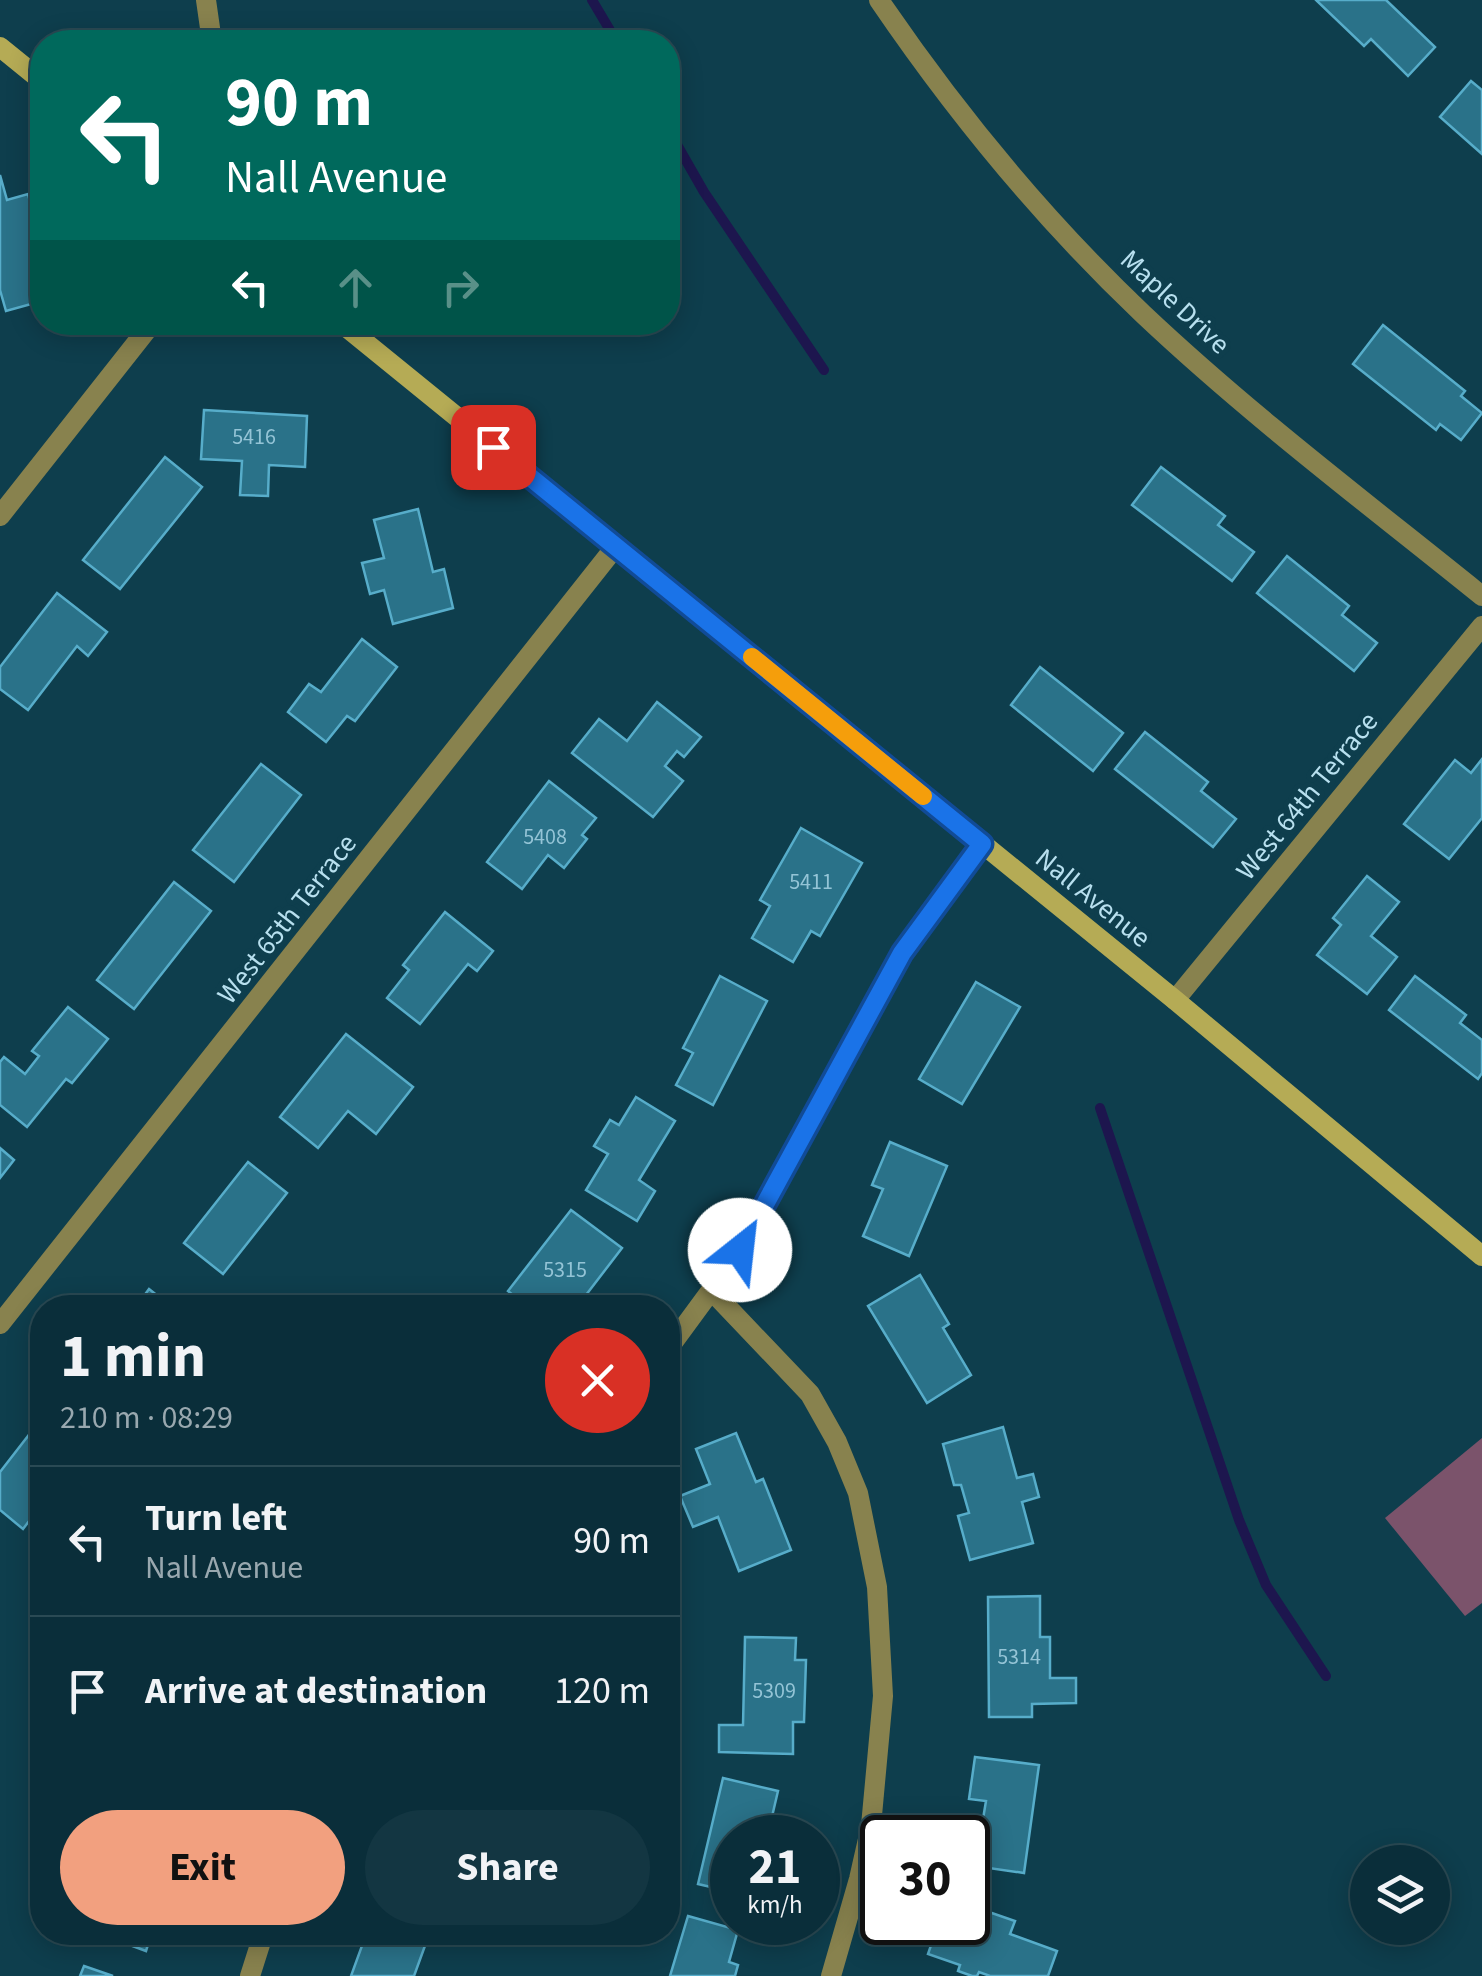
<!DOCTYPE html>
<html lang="en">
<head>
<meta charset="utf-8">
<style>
  :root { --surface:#0a2e3a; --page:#133642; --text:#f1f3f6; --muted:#99a8af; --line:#2a4a54; --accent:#f2a07f }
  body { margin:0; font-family:"Source Sans 3",sans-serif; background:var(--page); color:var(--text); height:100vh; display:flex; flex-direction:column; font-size:38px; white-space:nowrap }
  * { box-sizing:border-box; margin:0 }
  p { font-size:32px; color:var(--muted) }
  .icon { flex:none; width:55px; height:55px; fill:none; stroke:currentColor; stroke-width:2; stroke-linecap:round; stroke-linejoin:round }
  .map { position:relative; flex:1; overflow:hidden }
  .side { position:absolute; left:30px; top:1295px; width:650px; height:650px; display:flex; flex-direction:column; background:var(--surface); border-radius:40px; box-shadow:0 5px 25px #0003,0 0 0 2px var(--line) }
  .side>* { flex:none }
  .banner { position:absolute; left:30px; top:30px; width:650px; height:305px; border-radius:40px; box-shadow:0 5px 25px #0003,0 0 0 2px var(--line); background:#00695c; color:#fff; overflow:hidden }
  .buttons { position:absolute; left:1350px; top:1845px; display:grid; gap:20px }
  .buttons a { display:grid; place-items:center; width:100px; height:100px; border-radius:50%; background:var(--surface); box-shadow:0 5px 25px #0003,0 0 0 2px var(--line); font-size:50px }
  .speed { position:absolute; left:710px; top:1815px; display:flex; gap:20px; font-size:50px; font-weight:700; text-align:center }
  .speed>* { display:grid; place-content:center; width:130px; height:130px; border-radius:50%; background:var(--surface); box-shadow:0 5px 25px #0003,0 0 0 2px var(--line); line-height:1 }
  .speed small { font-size:25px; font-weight:400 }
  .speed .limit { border:5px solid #111; border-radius:15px; background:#fff; color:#111 }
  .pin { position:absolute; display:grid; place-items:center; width:85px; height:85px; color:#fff; margin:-42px; border-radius:20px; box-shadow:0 5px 15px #0006 }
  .me { position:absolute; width:110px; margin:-55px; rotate:29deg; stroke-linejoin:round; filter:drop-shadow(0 0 8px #0008) }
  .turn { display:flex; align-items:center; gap:35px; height:210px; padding:0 30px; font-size:45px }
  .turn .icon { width:130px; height:130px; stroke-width:2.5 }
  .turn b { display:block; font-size:70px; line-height:85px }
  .lanes { display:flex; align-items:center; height:95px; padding:0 30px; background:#0003; justify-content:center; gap:50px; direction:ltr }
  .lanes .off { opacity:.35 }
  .round { display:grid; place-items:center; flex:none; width:105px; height:105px; border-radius:52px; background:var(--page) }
  .summary { display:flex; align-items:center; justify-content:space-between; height:170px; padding:0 30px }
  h1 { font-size:60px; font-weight:700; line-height:75px }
  .action { display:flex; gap:20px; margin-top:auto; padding:20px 30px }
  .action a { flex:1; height:115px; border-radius:60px; background:var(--accent); color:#111; font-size:40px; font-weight:700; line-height:115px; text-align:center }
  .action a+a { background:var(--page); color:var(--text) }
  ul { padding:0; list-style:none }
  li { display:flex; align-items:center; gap:30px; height:150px; padding:0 30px; border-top:2px solid var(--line) }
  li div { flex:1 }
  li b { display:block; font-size:38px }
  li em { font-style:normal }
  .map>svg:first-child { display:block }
</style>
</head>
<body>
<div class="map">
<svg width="1482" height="1976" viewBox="0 0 1482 1976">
  <rect width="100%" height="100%" fill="#0e3e4d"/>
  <polygon fill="#7b536b" points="1482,1438 1482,1603 1465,1616 1385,1518"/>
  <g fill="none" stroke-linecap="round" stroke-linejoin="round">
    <g stroke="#1d164e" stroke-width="10">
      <polyline points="592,0 617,42"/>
      <polyline points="668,129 704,192 824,370"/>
      <polyline points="1100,1108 1239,1520 1266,1585 1326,1676"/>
    </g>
  </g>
  <g fill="#2a7289" stroke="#57adca" stroke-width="2.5">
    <polygon points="1316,0 1386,0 1435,47 1408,76 1371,39 1364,46"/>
    <polygon points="1471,81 1482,90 1482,154 1440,117"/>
    <polygon points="0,175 7,200 28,194 42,248 42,301 6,311 0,290"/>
    <polygon points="1383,325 1465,391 1461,396 1482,413 1461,440 1440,424 1436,430 1353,364"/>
    <polygon points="204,410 307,416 305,467 269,465 268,496 240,495 242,461 201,459"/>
    <polygon points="165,457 202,487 120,589 83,560"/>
    <polygon points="1161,467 1225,516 1218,525 1254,552 1232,581 1132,505"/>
    <polygon points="418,509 433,572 444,569 453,608 393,624 384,590 370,594 362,563 384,558 374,520"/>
    <polygon points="1287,556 1349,606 1342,615 1377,643 1354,671 1257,593"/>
    <polygon points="57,593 107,632 88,656 77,646 28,710 0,689 0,667"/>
    <polygon points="362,639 397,667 355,721 347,716 326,742 288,712 309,684 321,692"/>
    <polygon points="1040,667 1123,733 1093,771 1011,705"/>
    <polygon points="657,702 701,737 684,757 677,751 665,766 683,781 653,817 572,753 599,719 627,741"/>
    <polygon points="1145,732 1208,782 1201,791 1236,819 1213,847 1115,769"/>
    <polygon points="1482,759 1482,818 1449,859 1404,824 1455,760 1471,773"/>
    <polygon points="261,764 301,795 234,882 193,850"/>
    <polygon points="549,781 596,818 582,835 587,839 564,868 548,855 522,889 487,862"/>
    <polygon points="801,828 862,863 820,936 811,931 793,962 752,938 770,906 760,900"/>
    <polygon points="1367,876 1399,902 1371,936 1397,957 1367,994 1317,955 1341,925 1333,918"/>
    <polygon points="174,882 211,911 134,1009 97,980"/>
    <polygon points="445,912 493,951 477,971 468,964 420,1024 387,998 409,970 403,965"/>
    <polygon points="720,976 767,1001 713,1105 676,1085 693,1053 683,1048"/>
    <polygon points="1415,976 1466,1015 1460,1023 1482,1040 1482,1073 1478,1079 1389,1010"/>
    <polygon points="976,982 1020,1007 962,1104 919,1079"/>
    <polygon points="68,1007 108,1039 72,1083 66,1079 27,1127 0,1105 0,1062 4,1057 25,1074 39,1056 32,1051"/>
    <polygon points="346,1034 413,1087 376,1134 348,1111 318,1148 280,1117"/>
    <polygon points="636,1097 675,1121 639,1180 655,1191 637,1221 586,1190 608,1154 594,1146 610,1120 619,1125"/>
    <polygon points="890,1142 947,1166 909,1256 863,1236 883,1189 872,1185"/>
    <polygon points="0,1148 14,1160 0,1178"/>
    <polygon points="248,1162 287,1193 223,1274 184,1243"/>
    <polygon points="571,1210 622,1248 576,1308 523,1308 525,1305 508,1291"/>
    <polygon points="920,1275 949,1324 943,1328 971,1375 927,1403 868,1306"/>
    <polygon points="149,1289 173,1308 135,1308"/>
    <polygon points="42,1418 42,1504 23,1529 0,1510 0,1472"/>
    <polygon points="1003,1427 1017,1478 1033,1474 1039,1497 1022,1502 1033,1543 970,1560 958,1516 969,1513 961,1485 954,1485 943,1444"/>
    <polygon points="736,1433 756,1482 763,1479 791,1550 739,1571 718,1517 693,1527 680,1496 710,1484 696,1449"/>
    <polygon points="1040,1596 1040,1637 1050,1637 1050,1678 1076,1678 1076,1703 1032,1704 1032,1717 989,1717 988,1597"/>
    <polygon points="745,1637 796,1638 795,1660 806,1660 804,1722 793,1722 793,1754 719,1752 719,1725 743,1725"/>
    <polygon points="975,1757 1039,1765 1024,1873 968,1865 968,1838 965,1838 967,1823 982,1825 986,1801 969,1799"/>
    <polygon points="723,1778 778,1791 767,1838 732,1838 732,1892 698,1884"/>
    <polygon points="986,1911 1015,1921 1010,1934 1057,1951 1048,1976 990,1976 979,1972 977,1976 972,1976 958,1971 960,1965 928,1954 939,1922 968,1922 968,1914 982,1920"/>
    <polygon points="688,1916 738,1930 729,1962 738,1965 735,1976 670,1976"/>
    <polygon points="95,1932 152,1932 146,1951"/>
    <polygon points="367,1932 430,1932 414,1976 351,1976"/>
    <polygon points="84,1966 113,1976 80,1976"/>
  </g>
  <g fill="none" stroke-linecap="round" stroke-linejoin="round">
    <g stroke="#88824e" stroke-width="20">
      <polyline points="206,0 212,42"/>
      <path d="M879,0C956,113 1044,220 1143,314C1250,415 1368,504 1482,596"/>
      <polyline points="0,516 153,322"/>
      <polyline points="1175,1000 1482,626"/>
      <polyline points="712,1291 810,1394 837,1442 858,1493 877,1587 883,1696 871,1826 859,1879 831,1976"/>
      <polyline points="0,1324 616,546"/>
      <polyline points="668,1349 740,1251 903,953 982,844"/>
      <polyline points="250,1976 264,1932"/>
    </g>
    <g stroke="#b5ab55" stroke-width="20">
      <polyline points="0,47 42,81"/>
      <polyline points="340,322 1175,1000 1482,1256"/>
    </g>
  </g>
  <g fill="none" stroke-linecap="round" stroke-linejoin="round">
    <g stroke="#114b97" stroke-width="25">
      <polyline id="route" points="493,447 982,844 902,953 740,1250"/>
    </g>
    <use href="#route" stroke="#1a73e8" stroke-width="18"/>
    <polyline stroke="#f59e0b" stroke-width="18" points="752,657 923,796"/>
  </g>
  <g text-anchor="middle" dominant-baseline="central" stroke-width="10" stroke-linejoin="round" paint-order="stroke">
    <g font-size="22" fill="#94c4d6">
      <text x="254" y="437">5416</text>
      <text x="545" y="837">5408</text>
      <text x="811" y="882">5411</text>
      <text x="565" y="1270">5315</text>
      <text x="1019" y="1657">5314</text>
      <text x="774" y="1691">5309</text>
    </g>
    <g font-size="28" fill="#b8e0ef" stroke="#0e3e4d">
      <text transform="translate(1175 302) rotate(43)">Maple Drive</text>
      <text transform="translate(1307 796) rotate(-51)">West 64th Terrace</text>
      <text transform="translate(1093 898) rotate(39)">Nall Avenue</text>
      <text transform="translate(287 919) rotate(-52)">West 65th Terrace</text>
    </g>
  </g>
</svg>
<div class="buttons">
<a><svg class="icon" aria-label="layers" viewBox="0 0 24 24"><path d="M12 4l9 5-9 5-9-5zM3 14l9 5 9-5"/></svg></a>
</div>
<div class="speed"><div>21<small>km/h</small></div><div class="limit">30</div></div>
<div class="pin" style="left:493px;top:447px;background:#d93025"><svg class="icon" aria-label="arrive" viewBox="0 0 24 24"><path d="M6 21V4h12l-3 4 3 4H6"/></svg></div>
<svg class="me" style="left:740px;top:1250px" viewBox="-20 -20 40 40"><circle r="19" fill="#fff"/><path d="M0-13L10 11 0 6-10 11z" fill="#1a73e8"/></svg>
<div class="banner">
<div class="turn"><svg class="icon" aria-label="left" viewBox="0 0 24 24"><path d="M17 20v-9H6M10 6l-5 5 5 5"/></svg><div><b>90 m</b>Nall Avenue</div></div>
<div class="lanes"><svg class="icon" aria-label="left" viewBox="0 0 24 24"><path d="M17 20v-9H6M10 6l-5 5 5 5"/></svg><svg class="icon off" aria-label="ahead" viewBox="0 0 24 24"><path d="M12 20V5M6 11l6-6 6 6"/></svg><svg class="icon off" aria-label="right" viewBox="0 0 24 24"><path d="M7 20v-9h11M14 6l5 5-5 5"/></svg></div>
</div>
<section class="side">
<div class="summary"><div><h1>1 min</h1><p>210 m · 08:29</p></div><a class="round" style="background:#d93025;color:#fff"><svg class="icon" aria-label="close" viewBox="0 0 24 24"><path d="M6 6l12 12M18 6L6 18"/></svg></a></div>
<ul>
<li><svg class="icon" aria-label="left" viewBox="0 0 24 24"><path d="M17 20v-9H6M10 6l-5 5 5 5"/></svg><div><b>Turn left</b><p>Nall Avenue</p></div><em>90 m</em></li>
<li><svg class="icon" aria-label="arrive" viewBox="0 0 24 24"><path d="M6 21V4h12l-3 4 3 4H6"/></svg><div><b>Arrive at destination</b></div><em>120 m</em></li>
</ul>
<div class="action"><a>Exit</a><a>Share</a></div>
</section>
</div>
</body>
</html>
